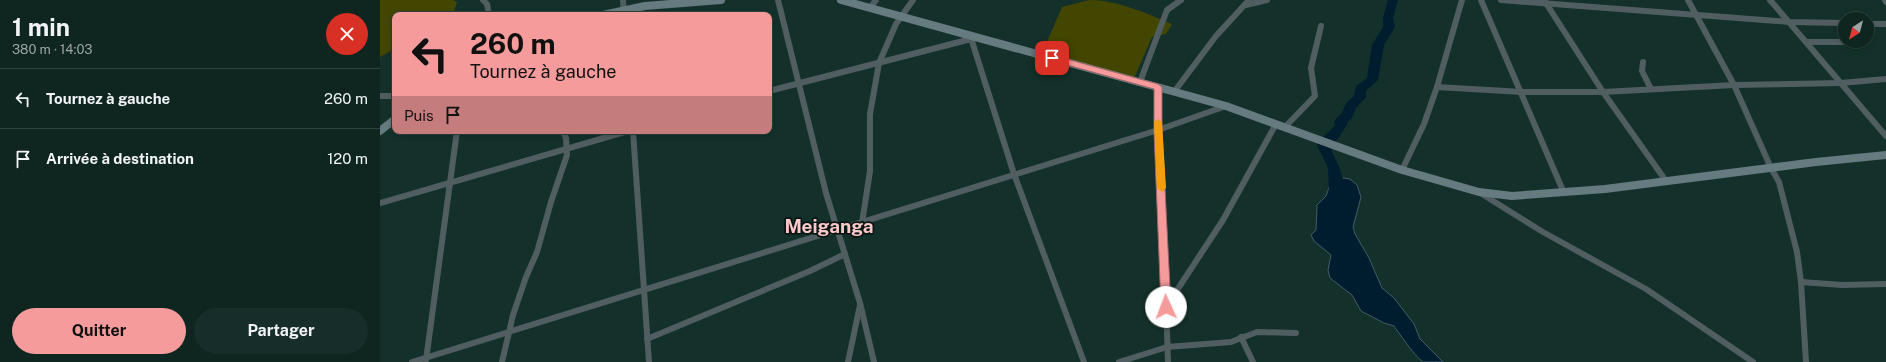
<!DOCTYPE html>
<html lang="fr">
<head>
<meta charset="utf-8">
<style>
  :root { --surface:#0e2520; --page:#172d29; --text:#f1f3f6; --muted:#9ba5a5; --line:#2e423e; --accent:#f59b9c }
  body { margin:0; font-family:"Public Sans",sans-serif; background:var(--page); color:var(--text); height:100vh; display:flex; flex-direction:column; font-size:15px; white-space:nowrap }
  * { box-sizing:border-box; margin:0 }
  p { font-size:13px; color:var(--muted) }
  .icon { flex:none; width:22px; height:22px; fill:none; stroke:currentColor; stroke-width:2; stroke-linecap:round; stroke-linejoin:round }
  .map { position:relative; flex:1; overflow:hidden }
  .details { display:flex; flex-direction:column; background:var(--surface); width:380px }
  .details>* { flex:none }
  .top-card { position:absolute; left:12px; top:12px; width:380px; height:122px; border-radius:8px; box-shadow:0 2px 6px #0003,0 0 0 1px var(--line); background:#f59b9c; color:#111; overflow:hidden }
  .needle { width:26px; rotate:216deg }
  .controls { position:absolute; left:1458px; top:12px; display:grid; gap:8px }
  .controls a { display:grid; place-items:center; width:36px; height:36px; border-radius:50%; background:var(--surface); box-shadow:0 2px 6px #0003,0 0 0 1px var(--line); font-size:20px }
  .pin { position:absolute; display:grid; place-items:center; width:34px; height:34px; color:#fff; margin:-17px; border-radius:8px; box-shadow:0 2px 6px #0006 }
  .me { position:absolute; width:44px; margin:-22px; rotate:358deg; stroke-linejoin:round; filter:drop-shadow(0 0 3px #0008) }
  .turn { display:flex; align-items:center; gap:14px; height:84px; padding:0 12px; font-size:18px }
  .turn .icon { width:52px; height:52px; stroke-width:2.5 }
  .turn b { display:block; font-size:28px; line-height:34px }
  .then { display:flex; align-items:center; height:38px; padding:0 12px; background:#0003; gap:8px; font-size:15px }
  .round { display:grid; place-items:center; flex:none; width:42px; height:42px; border-radius:21px; background:var(--page) }
  .head { display:flex; align-items:center; justify-content:space-between; height:68px; padding:0 12px }
  h1 { font-size:24px; font-weight:700; line-height:30px }
  .primary-button { display:flex; gap:8px; margin-top:auto; padding:8px 12px }
  .primary-button a { flex:1; height:46px; border-radius:24px; background:var(--accent); color:#111; font-size:16px; font-weight:700; line-height:46px; text-align:center }
  .primary-button a+a { background:var(--page); color:var(--text) }
  ul { padding:0; list-style:none }
  li { display:flex; align-items:center; gap:12px; height:60px; padding:0 12px; border-top:1px solid var(--line) }
  li div { flex:1 }
  li b { display:block; font-size:15px }
  li em { font-style:normal }
  main { display:flex; flex:1; min-height:0 }
  .map>svg:first-child { display:block }
</style>
</head>
<body>
<main>
<section class="details">
<div class="head"><div><h1>1 min</h1><p>380 m · 14:03</p></div><a class="round" style="background:#d93025;color:#fff"><svg class="icon" aria-label="close" viewBox="0 0 24 24"><path d="M6 6l12 12M18 6L6 18"/></svg></a></div>
<ul>
<li><svg class="icon" aria-label="left" viewBox="0 0 24 24"><path d="M17 20v-9H6M10 6l-5 5 5 5"/></svg><div><b>Tournez à gauche</b></div><em>260 m</em></li>
<li><svg class="icon" aria-label="arrive" viewBox="0 0 24 24"><path d="M6 21V4h12l-3 4 3 4H6"/></svg><div><b>Arrivée à destination</b></div><em>120 m</em></li>
</ul>
<div class="primary-button"><a>Quitter</a><a>Partager</a></div>
</section>
<div class="map">
<svg width="1506" height="362" viewBox="0 0 1506 362">
  <rect width="100%" height="100%" fill="#13312a"/>
  <g fill="#424600">
    <polygon points="0,0 73,0 77,2 73,15 15,15 15,49 0,57"/>
    <path d="M709,0C737,0 766,13 792,24L786,34L772,37L752,83L660,58L682,7Z"/>
  </g>
  <path fill="#001d30" stroke="#435c68" d="M956,177L970,179L977,185L981,197L973,227L975,234L989,258L1002,288L1014,298L1034,324L1040,339L1063,362C1058,362 1049,362 1044,362C1037,360 1019,333 1014,326L1004,323L981,311L972,295L950,278L948,270L951,255L934,241L931,235L936,230L937,205L946,196L952,179Z"/>
  <g fill="none" stroke-linecap="round" stroke-linejoin="round">
    <path fill="#001d30" fill-rule="evenodd" d="M1008,0H1018L1013,18L1015,27L1004,45L998,80L986,91V97L976,108L972,118L967,123V125L957,140L950,146C955,162 970,180 961,199L956,200L951,199L949,195L948,168L937,145C942,136 949,133 955,125L954,121L962,113L966,103L974,96L976,86L987,78L992,45L1003,27V18Z"/>
    <g stroke="#515e61" stroke-width="6">
      <polyline points="103,0 107,4 109,15"/>
      <polyline points="243,0 244,15"/>
      <polyline points="398,0 446,193 480,303 494,362"/>
      <polyline points="1101,0 1184,193"/>
      <polyline points="1121,0 1410,22 1465,23"/>
      <polyline points="1164,0 1223,92 1286,181"/>
      <polyline points="1308,0 1354,85 1391,168 1399,182 1417,252 1421,282 1426,362"/>
      <polyline points="1390,0 1506,136"/>
      <polyline points="1505,0 1506,2"/>
      <polyline points="866,5 887,0"/>
      <polyline points="490,8 496,0"/>
      <polyline points="1487,24 1506,24"/>
      <polyline points="590,35 634,174 704,362"/>
      <polyline points="1426,42 1473,42"/>
      <polyline points="1263,62 1262,71 1271,89"/>
      <polyline points="760,82 787,10 801,0"/>
      <polyline points="778,87 778,130 783,204 788,362"/>
      <polyline points="1057,87 1142,92 1223,92 1354,85 1461,83 1506,79"/>
      <polyline points="389,91 591,39"/>
      <polyline points="794,92 836,36 869,0"/>
      <polyline points="0,96 15,96"/>
      <polyline points="905,127 935,96 931,68 941,26"/>
      <polyline points="253,131 269,362"/>
      <polyline points="1022,170 1044,124 1057,87 1082,0"/>
      <polyline points="1102,194 1163,232 1266,289 1373,362"/>
      <polyline points="0,203 248,131"/>
      <polyline points="482,223 490,171 490,114 499,63 516,24 533,0"/>
      <polyline points="1421,282 1462,285 1506,284"/>
      <polyline points="786,307 843,220 896,124"/>
      <polyline points="861,337 873,362"/>
      <polyline points="267,339 430,271 465,254"/>
      <polyline points="46,360 77,131"/>
      <polyline points="32,362 778,130 846,106"/>
      <polyline points="122,362 133,315 146,277 157,252 171,202 187,155 186,138 183,131"/>
      <polyline points="468,362 480,305"/>
      <polyline points="739,362 787,347 851,342 877,332 916,333"/>
    </g>
    <g stroke="#657b7f" stroke-width="8">
      <polyline points="461,0 846,106 1022,170 1099,192 1132,196 1225,189 1436,162 1506,155"/>
      <polyline points="223,15 265,6 341,0"/>
      <polyline points="0,131 15,119"/>
    </g>
  </g>
  <polygon fill="#f59b9c" stroke="#9f6565" points="672,55 778,84 782,87 782,130 791,307 790,310 782,310 781,307 774,130 774,89 669,60 668,58"/>
  <polygon fill="#f59e0b" points="778,119 782,122 786,188 782,192 777,188 774,122"/>
  <g text-anchor="middle" dominant-baseline="central" stroke-width="3.5" stroke-linejoin="round" paint-order="stroke">
    <g font-size="19" font-weight="bold" fill="#fec9c9" stroke="#091613">
      <text x="449" y="226">Meiganga</text>
    </g>
  </g>
</svg>
<div class="controls">
<a><svg class="needle" viewBox="-14 -14 28 28"><path d="M0-13l5 13h-10z" fill="#e53935"/><path d="M0 13l5-13h-10z" fill="#9ba5a5"/></svg></a>
</div>
<div class="pin" style="left:672px;top:58px;background:#d93025"><svg class="icon" aria-label="arrive" viewBox="0 0 24 24"><path d="M6 21V4h12l-3 4 3 4H6"/></svg></div>
<svg class="me" style="left:786px;top:307px" viewBox="-20 -20 40 40"><circle r="19" fill="#fff"/><path d="M0-13L10 11 0 6-10 11z" fill="#f59b9c"/></svg>
<div class="top-card">
<div class="turn"><svg class="icon" aria-label="left" viewBox="0 0 24 24"><path d="M17 20v-9H6M10 6l-5 5 5 5"/></svg><div><b>260 m</b>Tournez à gauche</div></div>
<div class="then">Puis<svg class="icon" aria-label="arrive" viewBox="0 0 24 24"><path d="M6 21V4h12l-3 4 3 4H6"/></svg></div>
</div>
</div>
</main>
</body>
</html>
